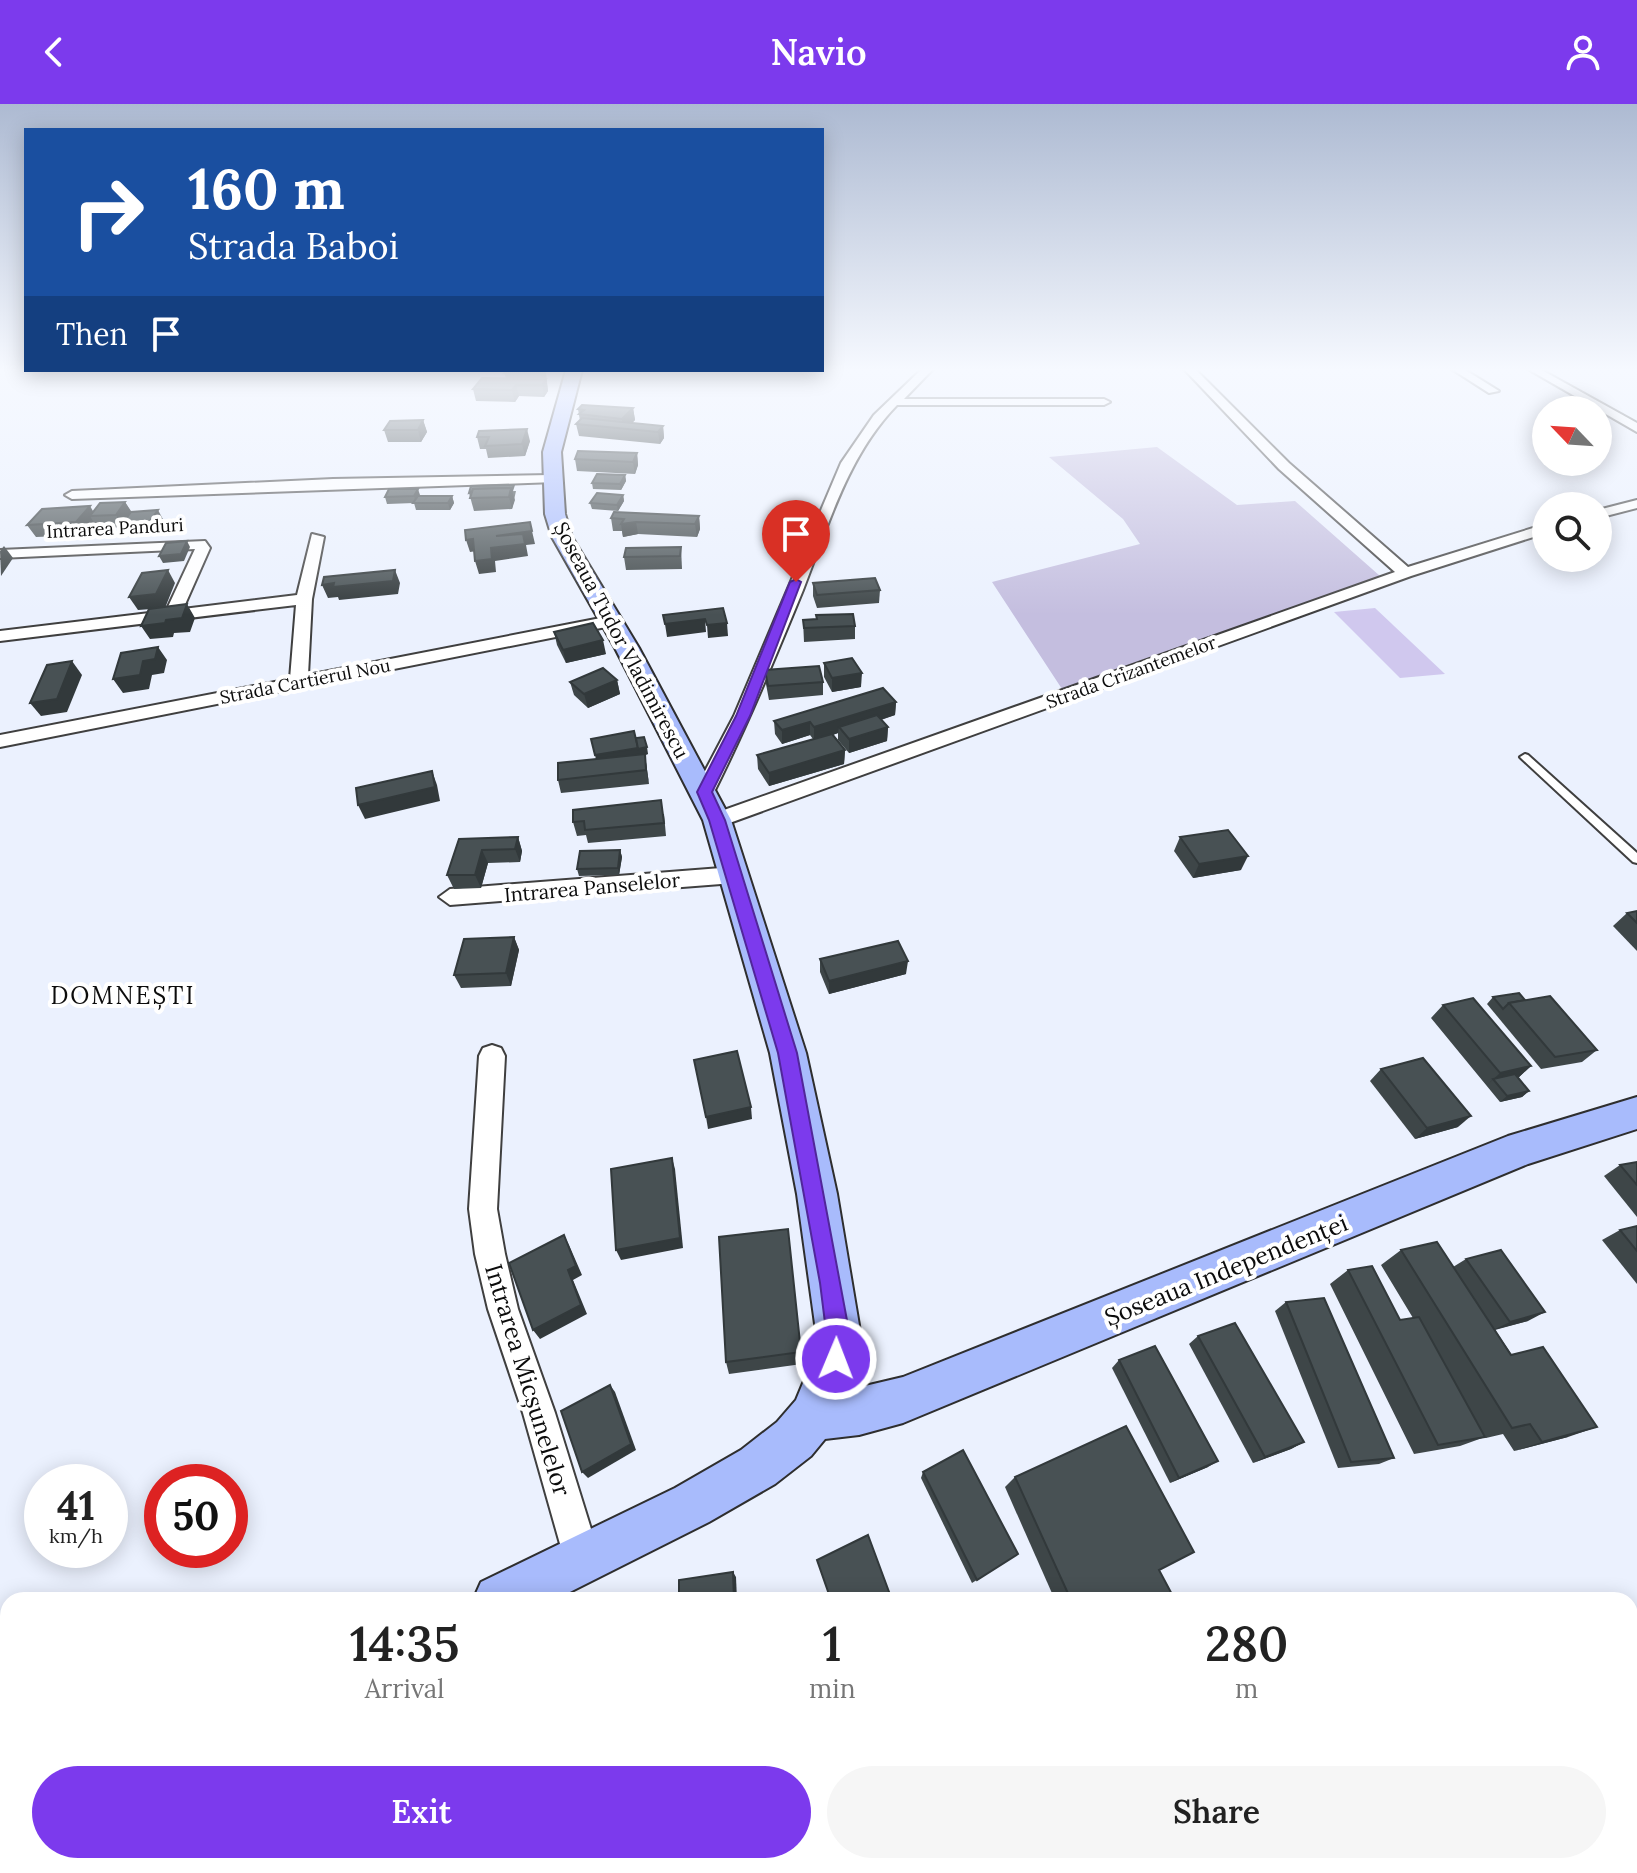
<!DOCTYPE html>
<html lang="en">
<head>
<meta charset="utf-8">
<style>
  :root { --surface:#fff; --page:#f6f6f6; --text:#222; --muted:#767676; --accent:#7c3aed }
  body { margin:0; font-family:Lora,serif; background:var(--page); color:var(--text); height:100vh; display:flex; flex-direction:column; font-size:30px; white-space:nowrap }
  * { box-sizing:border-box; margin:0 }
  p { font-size:26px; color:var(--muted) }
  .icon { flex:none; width:44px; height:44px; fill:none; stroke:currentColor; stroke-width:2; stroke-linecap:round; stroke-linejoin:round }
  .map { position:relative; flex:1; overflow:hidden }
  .panel { position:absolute; left:0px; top:1488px; width:1638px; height:282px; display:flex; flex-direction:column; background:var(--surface); border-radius:24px 24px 0 0; box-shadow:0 4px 20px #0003 }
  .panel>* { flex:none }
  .guide { position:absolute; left:24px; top:24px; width:800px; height:244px; border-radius:0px; box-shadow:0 4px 20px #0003; background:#1a4fa0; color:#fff; overflow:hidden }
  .needle { width:52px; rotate:295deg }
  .controls { position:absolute; left:1532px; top:292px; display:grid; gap:16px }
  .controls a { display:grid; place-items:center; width:80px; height:80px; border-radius:50%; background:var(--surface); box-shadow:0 4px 20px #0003; font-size:40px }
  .speed { position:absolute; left:24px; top:1360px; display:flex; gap:16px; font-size:40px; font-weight:700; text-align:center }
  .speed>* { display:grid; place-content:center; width:104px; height:104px; border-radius:50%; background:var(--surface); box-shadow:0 4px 20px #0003; line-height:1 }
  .speed small { font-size:20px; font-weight:400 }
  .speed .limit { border:12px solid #d22; background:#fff; color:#111 }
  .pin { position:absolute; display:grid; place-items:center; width:68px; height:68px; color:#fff; margin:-82px -34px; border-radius:50% 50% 50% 0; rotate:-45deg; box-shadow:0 0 8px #0007 }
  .pin .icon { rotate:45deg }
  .me { position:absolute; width:88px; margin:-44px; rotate:1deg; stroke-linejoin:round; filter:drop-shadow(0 0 6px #0008) }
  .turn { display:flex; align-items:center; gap:28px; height:168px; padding:0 32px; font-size:36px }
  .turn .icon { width:104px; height:104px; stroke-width:2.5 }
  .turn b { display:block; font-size:56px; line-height:68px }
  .then { display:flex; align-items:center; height:76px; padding:0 32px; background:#0003; gap:16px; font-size:30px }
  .eta { display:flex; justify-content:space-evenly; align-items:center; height:136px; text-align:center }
  .eta b { font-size:48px; font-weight:600; line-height:56px }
  .action { display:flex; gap:16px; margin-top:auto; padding:16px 32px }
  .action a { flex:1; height:92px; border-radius:48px; background:var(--accent); color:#fff; font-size:32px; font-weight:600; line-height:92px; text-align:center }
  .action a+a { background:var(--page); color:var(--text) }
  header { display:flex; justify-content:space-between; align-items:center; height:104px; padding:0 32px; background:var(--accent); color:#fff; font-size:36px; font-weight:600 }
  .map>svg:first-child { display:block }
</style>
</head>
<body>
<header><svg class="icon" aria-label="back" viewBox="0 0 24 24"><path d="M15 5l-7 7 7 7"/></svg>Navio<svg class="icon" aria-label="person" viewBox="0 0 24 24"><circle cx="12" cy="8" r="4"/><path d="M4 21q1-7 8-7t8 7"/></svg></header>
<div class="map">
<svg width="1637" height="1769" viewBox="0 0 1637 1769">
  <rect width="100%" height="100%" fill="#ebf1fe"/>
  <polygon fill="#c4bedf" points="1157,343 1237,401 1295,397 1380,472 1062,585 992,478 1140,440 1123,415 1049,353"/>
  <polygon fill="#d0c8ee" points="1375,504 1445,570 1400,574 1334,508"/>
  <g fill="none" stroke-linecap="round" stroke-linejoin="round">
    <g stroke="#3f3f3f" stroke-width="4">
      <polygon id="lane" points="1525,650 1528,651 1637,749 1637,759 1633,758 1522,655 1520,653"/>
    </g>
    <g stroke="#3f3f3f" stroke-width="4">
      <g id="street">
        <path d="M923,264H934L904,295H1104L1110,298L1104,301H897C848,351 828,422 803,486C775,554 747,622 714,688L704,694L697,693L694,688L734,612L841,359L874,311Z"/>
        <polygon points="1183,264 1194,264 1289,359 1408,463 1546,420 1546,429 1411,472 724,721 710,721 707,716 710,711 1395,468 1279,365"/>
        <polygon points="1450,264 1462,264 1499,287 1489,289"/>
        <polygon points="1526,264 1538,264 1637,319 1637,328"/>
        <polygon points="550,371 555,372 555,378 72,395 65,391 72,387 333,375"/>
        <polygon points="1637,396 1637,404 1598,414 1598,406"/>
        <polygon points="312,430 324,433 312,495 308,571 611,512 619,517 611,522 0,643 0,631 290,575 296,501 0,537 0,527 166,507 195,445 0,454 0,446 205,437 210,444 183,505 297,491"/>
        <polygon points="734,763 745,771 734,779 450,801 439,793 450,785"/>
        <polygon points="492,941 501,944 505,952 497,1105 505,1150 518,1205 555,1309 600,1454 595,1467 582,1472 569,1467 564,1454 523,1309 488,1205 475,1150 469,1105 479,952 483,944"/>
      </g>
    </g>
    <g stroke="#2e2e2e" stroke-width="4">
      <g id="secondary">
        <polygon points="566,266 582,266 561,348 565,410 572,433 639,544 731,716 806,949 837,1090 860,1227 859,1255 848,1286 903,1273 1508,1032 1637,993 1637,1025 1528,1060 903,1319 859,1331 825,1335 811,1352 775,1380 709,1418 554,1496 473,1496 481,1478 675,1384 741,1346 777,1318 796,1296 813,1255 816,1227 797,1090 770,949 703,716 615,544 552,433 545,410 543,348"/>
        <polygon points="8,1715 8,1762 31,1762 23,1769 0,1769 0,1718"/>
      </g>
    </g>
    <use href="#lane" fill="#fff" fill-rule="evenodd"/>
    <use href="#street" fill="#fff" fill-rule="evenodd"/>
    <use href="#secondary" fill="#a8bbfc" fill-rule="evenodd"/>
  </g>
  <g fill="#3e4648">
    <polygon points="500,266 552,266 551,268 546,268 548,287 544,293 519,292 515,298 476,297 473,285 506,274 504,269 505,267 500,267"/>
    <polygon points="633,304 635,316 632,319 663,322 664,334 660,340 579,332 576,320 580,317 578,305"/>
    <polygon points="423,316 427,328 421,338 388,338 384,326"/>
    <polygon points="479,327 530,337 525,352 488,354 486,345 480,345 477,333"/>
    <polygon points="637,349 638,361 635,370 577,367 575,355"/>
    <polygon points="625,371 626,377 621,386 593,385 592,379"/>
    <polygon points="516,387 512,405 474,407 469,389"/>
    <polygon points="420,391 419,392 452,392 454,399 450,406 416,406 414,399 387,400 385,393"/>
    <polygon points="623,391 624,397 618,407 592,405 590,399"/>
    <polygon points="125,398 131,408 165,419 157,431 129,433 123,423 98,425 94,419 85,431 36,433 27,421 93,408"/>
    <polygon points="699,412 700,425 697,433 638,430 623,433 622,427 613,427 611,414"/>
    <polygon points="681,443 682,465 626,466 624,453"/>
    <polygon points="813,479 880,486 879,499 817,504 813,492"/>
    <polygon points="816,511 855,522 855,535 804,538 803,516 816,515"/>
    <polygon points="554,528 606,550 566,559 557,541"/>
    <polygon points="824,559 861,583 832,588 824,573"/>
    <polygon points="765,566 823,578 823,591 769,596 766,580"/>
    <polygon points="617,576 620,590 588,604 574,591 570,578"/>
    <polygon points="896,598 895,611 881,616 888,623 887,637 849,649 838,636 838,629 833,631 845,646 844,660 769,682 758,665 757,651 813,635 810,631 782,640 775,630 774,617"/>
    <polygon points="636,634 648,650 645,651 649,680 561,689 558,676"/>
    <polygon points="664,710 666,732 588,739 586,731 577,732 573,718"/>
    <polygon points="518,733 522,747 520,758 488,759 481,784 454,785 447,771 459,735"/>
    <polygon points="1180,733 1241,766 1193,774 1174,747"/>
    <polygon points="620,746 622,753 619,771 579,772 577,765"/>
    <polygon points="1637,807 1637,847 1613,822 1627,809"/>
    <polygon points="514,833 519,846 511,882 461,884 454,871"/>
    <polygon points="820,855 906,870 829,890 820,868"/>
    <polygon points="1493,893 1525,896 1597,946 1582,958 1541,965 1487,900"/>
    <polygon points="1443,901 1531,962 1518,974 1529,987 1522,993 1500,998 1431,914"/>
    <polygon points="1381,965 1458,1023 1415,1035 1370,977"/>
    <polygon points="1637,1058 1637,1113 1604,1072 1620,1061"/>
    <polygon points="1637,1122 1637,1180 1602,1136 1620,1126"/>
    <polygon points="1401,1146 1453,1163 1466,1155 1528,1217 1495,1226 1568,1333 1514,1347 1503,1330 1486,1334 1479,1322 1485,1333 1460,1342 1414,1350 1330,1180 1348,1166 1400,1216 1413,1214 1381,1161"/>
    <polygon points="1286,1198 1394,1354 1379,1360 1338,1364 1275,1207"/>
    <polygon points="1198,1232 1304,1338 1291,1345 1253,1359 1189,1240"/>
    <polygon points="801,1248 802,1260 729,1270 726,1258"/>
    <polygon points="1119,1256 1208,1363 1170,1379 1112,1264"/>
    <polygon points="923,1368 1018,1450 972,1479 921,1374"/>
    <polygon points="1015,1373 1159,1466 1175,1496 1055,1496 1005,1383"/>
    <polygon points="1175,1762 1308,1762 1311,1769 1178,1769"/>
  </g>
  <g fill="#32393b">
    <polygon points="543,266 545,266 548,287 544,293 541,269"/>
    <polygon points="516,281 519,292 515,298 512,286"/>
    <polygon points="633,304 635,316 626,325 623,325 622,315"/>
    <polygon points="423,316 427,328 421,338 418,326"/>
    <polygon points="663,322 664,334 660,340 658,328"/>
    <polygon points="527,325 530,337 525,352 522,340"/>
    <polygon points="637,349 638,361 635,370 633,358"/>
    <polygon points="625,371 626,377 621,386 620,380"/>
    <polygon points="511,384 515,396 512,405 509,393"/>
    <polygon points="418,385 420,391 416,399 414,392"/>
    <polygon points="623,391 624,397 618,407 617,401"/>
    <polygon points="452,392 454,399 450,406 448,399"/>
    <polygon points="125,398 133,410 122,420 116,411"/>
    <polygon points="90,402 96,412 90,412 94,419 85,431 76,418"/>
    <polygon points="158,406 165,419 157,431 149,418"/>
    <polygon points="699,412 700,425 697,433 695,420"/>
    <polygon points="636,418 638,430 623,433 621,420"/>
    <polygon points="532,427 535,440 526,441 528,452 495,457 496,468 479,470 475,457 496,432"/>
    <polygon points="473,435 477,447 470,448 466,436"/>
    <polygon points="187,437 190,443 184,457 163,459 159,452"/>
    <polygon points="4,442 13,454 1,472 0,447"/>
    <polygon points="168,466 175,479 165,504 138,506 129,493"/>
    <polygon points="395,466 400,479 398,490 339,496 338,493 328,494 322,481"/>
    <polygon points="187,500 195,514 190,528 174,529 173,533 150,535 141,522 166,516"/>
    <polygon points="705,515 706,528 667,533 665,520"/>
    <polygon points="727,519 728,532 708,534 707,521"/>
    <polygon points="603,536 606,550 566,559 563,546"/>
    <polygon points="158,543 167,556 164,569 152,571 149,585 123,589 113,575 143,557"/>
    <polygon points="72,557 82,571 67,608 41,612 30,599"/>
    <polygon points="862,569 861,583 832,588 832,574"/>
    <polygon points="617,576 620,590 588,604 584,590"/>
    <polygon points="896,598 895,611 843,628 839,623 838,629 814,637 814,623"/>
    <polygon points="810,618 810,631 782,640 782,626"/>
    <polygon points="888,623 887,637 849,649 849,635"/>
    <polygon points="647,643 648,650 645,651 649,680 646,666 598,665 595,651 638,644"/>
    <polygon points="845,646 844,660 769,682 769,669"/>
    <polygon points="432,667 437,681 440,697 365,715 358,701"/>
    <polygon points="518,733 522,747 520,758 515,745"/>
    <polygon points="482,746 488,759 481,784 475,771"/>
    <polygon points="620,746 622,753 619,771 618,764"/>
    <polygon points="1248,752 1241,766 1193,774 1199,760"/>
    <polygon points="514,833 519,846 511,882 506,869"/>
    <polygon points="908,857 906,870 829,890 829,877"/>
    <polygon points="1531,962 1518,974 1493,975 1487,981 1500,969"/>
    <polygon points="1529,987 1522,993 1500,998 1507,992"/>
    <polygon points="751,1003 752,1015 708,1025 706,1013"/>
    <polygon points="1471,1012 1458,1023 1415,1035 1427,1024"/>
    <polygon points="672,1054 675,1065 683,1144 621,1156 616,1146"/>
    <polygon points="564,1131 569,1141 582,1171 573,1176 587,1210 540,1235 533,1226 568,1166"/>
    <polygon points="1545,1208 1528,1217 1493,1226 1510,1218"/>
    <polygon points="610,1281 615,1288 636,1346 588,1374 582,1368"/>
    <polygon points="1597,1323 1568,1333 1514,1347 1542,1338"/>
    <polygon points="1304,1338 1291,1345 1253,1359 1265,1353"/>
    <polygon points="1218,1357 1208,1363 1170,1379 1179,1374"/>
    <polygon points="733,1468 736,1473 737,1496 734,1496"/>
  </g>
  <g fill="#485154" stroke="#32393b" stroke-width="2">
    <polygon points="506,266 543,266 541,269 504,269"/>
    <polygon points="482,274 546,275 542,281 516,281 512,286 473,285"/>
    <polygon points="582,301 633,304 622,315 579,310 584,306 578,305"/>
    <polygon points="582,314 663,322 658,328 576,320"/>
    <polygon points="423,316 418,326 384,326 390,317"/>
    <polygon points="527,325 522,340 485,342 489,333 477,333 479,327"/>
    <polygon points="578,347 637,349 633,358 575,355"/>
    <polygon points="597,370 625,371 620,380 592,379"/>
    <polygon points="514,381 512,387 511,384 473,385 472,388 469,389 471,382"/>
    <polygon points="511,384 509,393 470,394 473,385"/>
    <polygon points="389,385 418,385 414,392 385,393"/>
    <polygon points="597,389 623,391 617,401 590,399"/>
    <polygon points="418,392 452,392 448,399 413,399"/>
    <polygon points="125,398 116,411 90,412 100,399"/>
    <polygon points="90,402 76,418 27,421 42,405"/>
    <polygon points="158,406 149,418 122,420 131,408"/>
    <polygon points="614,408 699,412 695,420 636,418 621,420 624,415 611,414"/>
    <polygon points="530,418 532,427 496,432 523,430 525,440 491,444 492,455 475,457 473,435 466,436 465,426"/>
    <polygon points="187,437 181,450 159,452 166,439"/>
    <polygon points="681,443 680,452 624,453 626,444"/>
    <polygon points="168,466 156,490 129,493 142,469"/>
    <polygon points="395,466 393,477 333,483 334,479 322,481 324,473"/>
    <polygon points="875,474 880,486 817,491 813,479"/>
    <polygon points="187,500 182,514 166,516 165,519 141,522 149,505"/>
    <polygon points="723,504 727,519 707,521 705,515 665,520 663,511"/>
    <polygon points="853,510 855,522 804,524 803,516 817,515 816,511"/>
    <polygon points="593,519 603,536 563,546 554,528"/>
    <polygon points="158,543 155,555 143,557 140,571 113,575 121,549"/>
    <polygon points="852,554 862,569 832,574 824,559"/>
    <polygon points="72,557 57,595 30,599 47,561"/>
    <polygon points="819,562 823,578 768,582 765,566"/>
    <polygon points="603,564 617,576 584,590 570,578"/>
    <polygon points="883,584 896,598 814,623 810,618 782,626 774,617"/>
    <polygon points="877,611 888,623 849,635 839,623"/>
    <polygon points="634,627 638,644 595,651 591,635"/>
    <polygon points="832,630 845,646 769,669 757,651"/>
    <polygon points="644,633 647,643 638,645 636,634"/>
    <polygon points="645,650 646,666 558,676 558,659"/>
    <polygon points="432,667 435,683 358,701 356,684"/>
    <polygon points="661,696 664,719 585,726 584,717 573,718 573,706"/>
    <polygon points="1228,726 1248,752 1199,760 1180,733"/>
    <polygon points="518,733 515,745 482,746 475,771 447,771 459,735"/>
    <polygon points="620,746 618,764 577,765 580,747"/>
    <polygon points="1637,807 1637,819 1627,809"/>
    <polygon points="514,833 506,869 454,871 464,835"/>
    <polygon points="898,837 908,857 829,877 820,855"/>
    <polygon points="1519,889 1525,896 1509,899 1503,905 1493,893"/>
    <polygon points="1550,892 1597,946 1555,953 1509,899"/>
    <polygon points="1473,894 1531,962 1500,969 1443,901"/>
    <polygon points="737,947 751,1003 706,1013 694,956"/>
    <polygon points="1423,954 1471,1012 1427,1024 1381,965"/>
    <polygon points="1515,970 1529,987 1507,992 1493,975"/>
    <polygon points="672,1054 680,1134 616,1146 611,1065"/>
    <polygon points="1637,1058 1637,1081 1620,1061"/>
    <polygon points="1637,1122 1637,1147 1620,1126"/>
    <polygon points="788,1125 801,1248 726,1258 719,1133"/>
    <polygon points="564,1131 576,1162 568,1166 581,1201 533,1226 509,1159"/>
    <polygon points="1437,1138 1511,1251 1543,1243 1597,1323 1542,1338 1530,1320 1512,1324 1401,1146"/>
    <polygon points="1501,1146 1545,1208 1510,1218 1466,1155"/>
    <polygon points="1372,1162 1400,1216 1419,1213 1485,1333 1438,1341 1348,1166"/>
    <polygon points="1324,1194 1394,1354 1351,1358 1286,1198"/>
    <polygon points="1235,1219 1304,1338 1265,1353 1198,1232"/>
    <polygon points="1155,1242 1218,1357 1179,1374 1119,1256"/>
    <polygon points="610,1281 631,1340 582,1368 561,1307"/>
    <polygon points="1126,1322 1194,1448 1159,1466 1175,1496 1071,1496 1015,1373"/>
    <polygon points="963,1346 1018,1450 977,1476 923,1368"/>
    <polygon points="868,1431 892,1496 831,1496 817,1456"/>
    <polygon points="733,1468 734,1496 679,1496 679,1476"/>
    <polygon points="1193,1762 1308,1762 1311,1769 1196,1769"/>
  </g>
  <linearGradient id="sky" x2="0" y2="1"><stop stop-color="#adbad2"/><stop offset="0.52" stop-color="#f6f9ff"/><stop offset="1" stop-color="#f6f9ff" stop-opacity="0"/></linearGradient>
  <rect width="1637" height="511" fill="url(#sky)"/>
  <polygon fill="#7c3aed" stroke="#51269a" stroke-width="2" points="796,475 801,478 750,612 712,688 725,716 797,949 849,1227 844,1264 836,1267 827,1264 824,1255 826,1227 820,1179 778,949 709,716 697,688 736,612 790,478"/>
  <g text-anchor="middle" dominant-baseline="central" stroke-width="8" stroke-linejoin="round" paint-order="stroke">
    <g font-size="18" fill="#0c0c0c" stroke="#fff">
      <text transform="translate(115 424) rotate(-3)">Intrarea Panduri</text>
      <text transform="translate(1131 568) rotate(-20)">Strada Crizantemelor</text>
      <text transform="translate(305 577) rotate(-11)">Strada Cartierul Nou</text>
    </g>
    <g font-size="20" fill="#0c0c0c" stroke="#fff">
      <text transform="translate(622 536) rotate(62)">Șoseaua Tudor Vladimirescu</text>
      <text transform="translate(592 783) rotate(-5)">Intrarea Panselelor</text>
    </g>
    <g font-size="24" letter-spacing="2" fill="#0c0c0c" stroke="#fff">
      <text x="123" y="891">DOMNEȘTI</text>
    </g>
    <g font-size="24" fill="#0c0c0c" stroke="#fff">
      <text transform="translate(1226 1166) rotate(-22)">Șoseaua Independenței</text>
      <text transform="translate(528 1276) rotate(73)">Intrarea Micșunelelor</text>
    </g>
  </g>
</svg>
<div class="controls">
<a><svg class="needle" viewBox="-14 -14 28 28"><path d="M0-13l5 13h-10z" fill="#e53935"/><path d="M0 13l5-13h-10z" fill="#767676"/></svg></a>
<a><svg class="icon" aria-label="search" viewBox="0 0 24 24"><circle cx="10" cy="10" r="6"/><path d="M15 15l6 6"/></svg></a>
</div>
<div class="speed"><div>41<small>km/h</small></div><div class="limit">50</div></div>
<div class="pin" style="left:796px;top:478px;background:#d93025"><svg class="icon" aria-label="arrive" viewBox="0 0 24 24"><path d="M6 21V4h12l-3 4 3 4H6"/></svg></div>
<svg class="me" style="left:836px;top:1255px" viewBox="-20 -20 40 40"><circle r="17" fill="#7c3aed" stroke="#fff" stroke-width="3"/><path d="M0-11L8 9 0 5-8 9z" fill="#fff"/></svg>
<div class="guide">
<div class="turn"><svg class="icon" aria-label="right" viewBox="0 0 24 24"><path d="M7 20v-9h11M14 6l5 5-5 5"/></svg><div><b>160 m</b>Strada Baboi</div></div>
<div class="then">Then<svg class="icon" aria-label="arrive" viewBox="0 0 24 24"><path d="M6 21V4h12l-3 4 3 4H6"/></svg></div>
</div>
<section class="panel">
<div class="eta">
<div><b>14:35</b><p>Arrival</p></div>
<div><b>1</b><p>min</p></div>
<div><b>280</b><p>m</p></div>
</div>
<div class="action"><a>Exit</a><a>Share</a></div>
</section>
</div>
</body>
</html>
